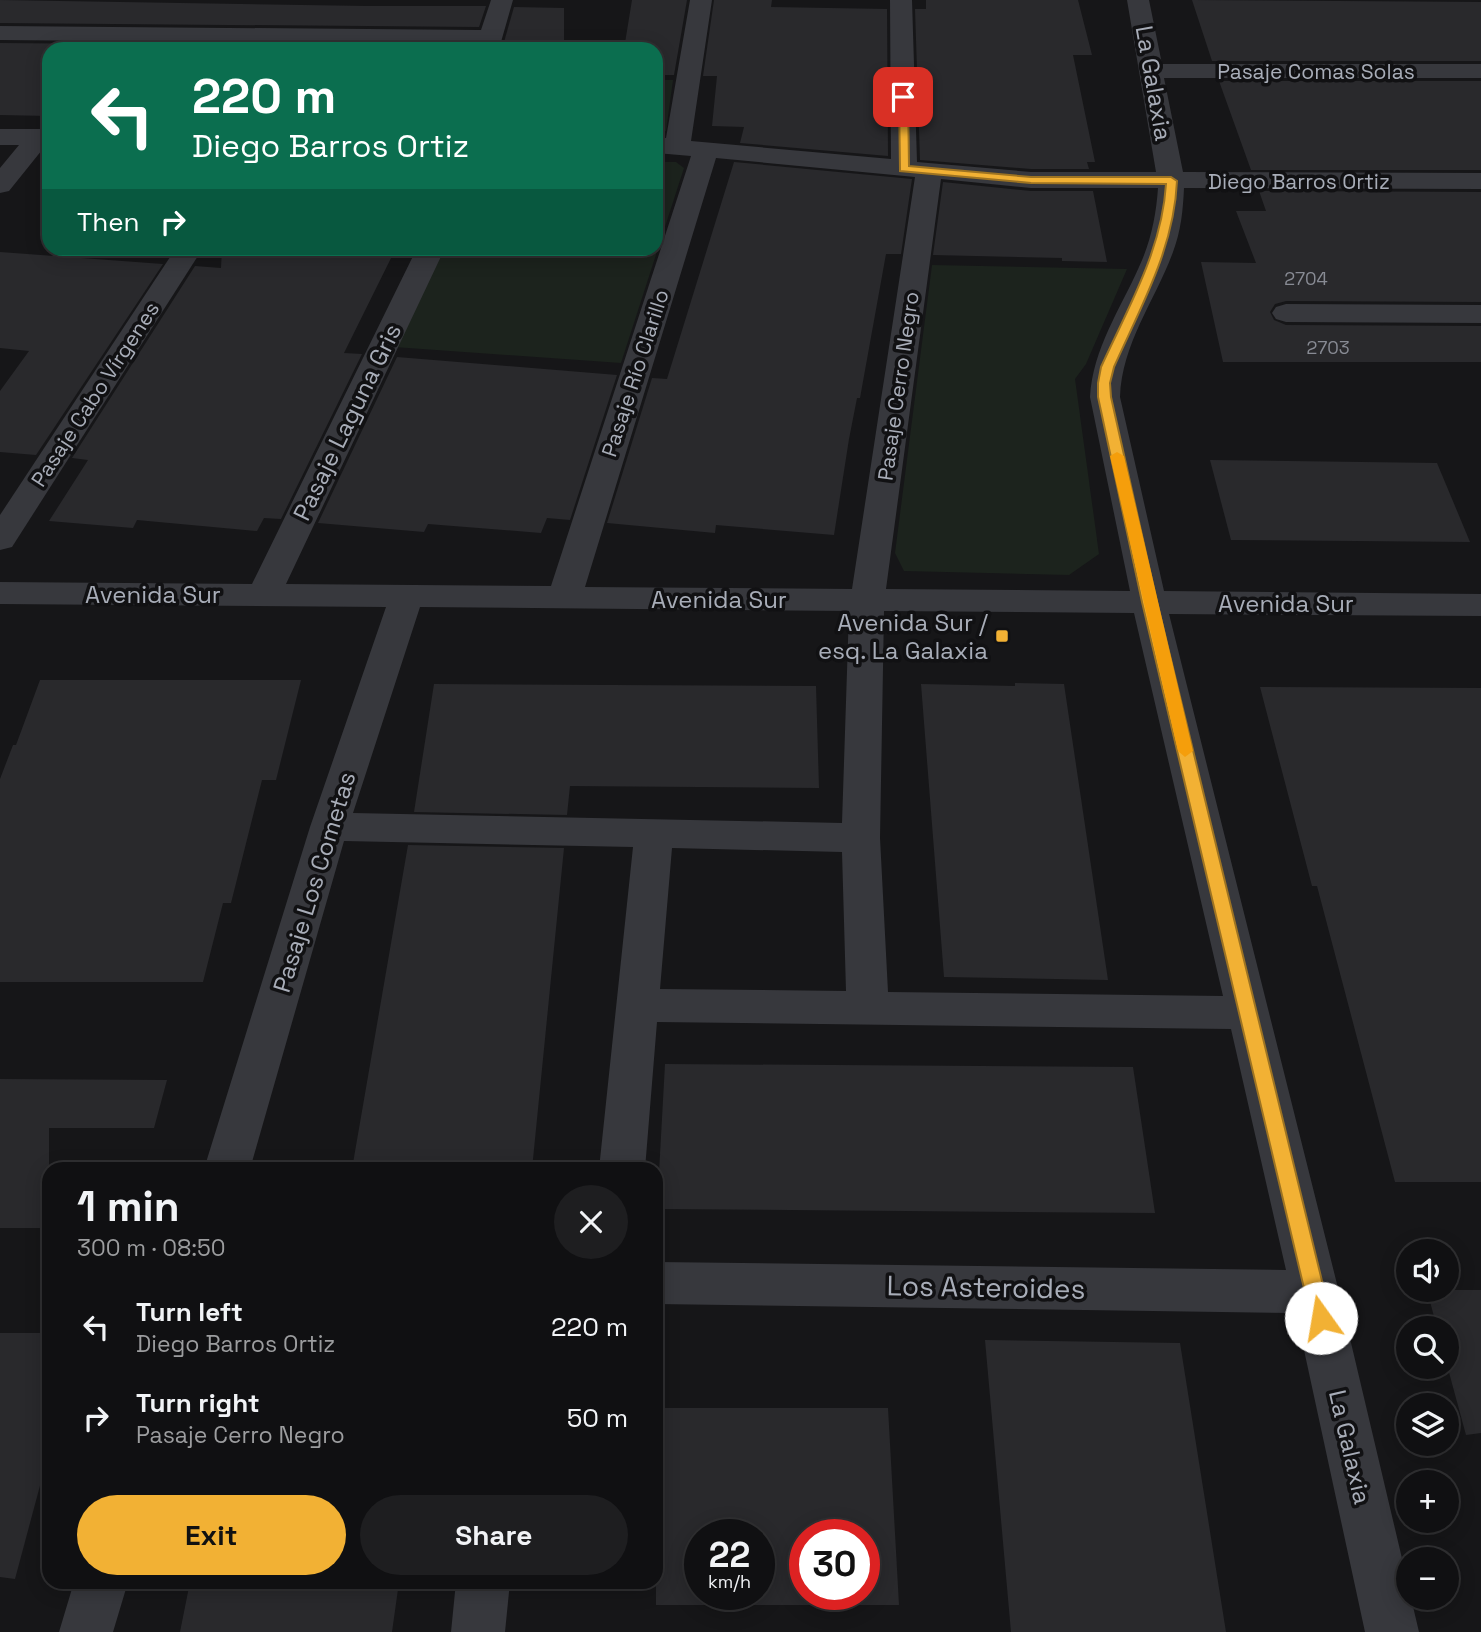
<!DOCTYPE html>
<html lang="en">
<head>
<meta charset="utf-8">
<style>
  :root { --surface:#101012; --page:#1e1e20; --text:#f1f3f6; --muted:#9c9d9f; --line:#303032; --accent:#f2b134 }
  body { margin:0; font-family:"Space Grotesk",sans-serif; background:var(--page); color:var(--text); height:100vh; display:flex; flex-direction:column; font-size:26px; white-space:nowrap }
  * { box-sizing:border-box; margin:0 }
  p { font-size:23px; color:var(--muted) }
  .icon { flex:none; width:38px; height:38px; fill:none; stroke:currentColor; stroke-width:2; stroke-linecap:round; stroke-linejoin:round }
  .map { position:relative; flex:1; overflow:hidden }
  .side { position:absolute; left:42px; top:1162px; width:621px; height:427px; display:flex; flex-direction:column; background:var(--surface); border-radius:21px; box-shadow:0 4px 18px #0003,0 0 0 2px var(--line) }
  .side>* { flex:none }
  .guide { position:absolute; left:42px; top:42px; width:621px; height:214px; border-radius:21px; box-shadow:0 4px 18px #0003,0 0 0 2px var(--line); background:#0b6e4f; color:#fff; overflow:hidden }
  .controls { position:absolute; left:1396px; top:1239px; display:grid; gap:14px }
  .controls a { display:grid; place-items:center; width:63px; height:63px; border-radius:50%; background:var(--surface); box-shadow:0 4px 18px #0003,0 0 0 2px var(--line); font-size:35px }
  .speed { position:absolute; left:684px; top:1519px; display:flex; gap:14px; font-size:35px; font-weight:700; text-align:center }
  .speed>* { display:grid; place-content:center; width:91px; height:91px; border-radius:50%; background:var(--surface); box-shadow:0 4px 18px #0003,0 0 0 2px var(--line); line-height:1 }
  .speed small { font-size:18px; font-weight:400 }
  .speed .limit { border:10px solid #d22; background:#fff; color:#111 }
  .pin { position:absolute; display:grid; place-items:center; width:60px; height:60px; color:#fff; margin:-30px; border-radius:14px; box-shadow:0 4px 10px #0006 }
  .me { position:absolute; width:77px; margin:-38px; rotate:347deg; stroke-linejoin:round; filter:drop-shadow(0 0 5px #0008) }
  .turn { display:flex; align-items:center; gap:24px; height:147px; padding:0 35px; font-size:32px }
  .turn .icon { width:91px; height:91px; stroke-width:2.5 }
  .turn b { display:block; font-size:49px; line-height:60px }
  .then { display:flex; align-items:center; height:66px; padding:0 35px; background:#0003; gap:14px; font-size:26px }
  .round { display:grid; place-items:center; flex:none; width:74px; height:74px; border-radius:37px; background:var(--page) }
  .headline { display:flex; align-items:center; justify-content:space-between; height:119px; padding:0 35px }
  h1 { font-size:42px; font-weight:700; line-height:52px }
  .primary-button { display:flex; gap:14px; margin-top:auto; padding:14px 35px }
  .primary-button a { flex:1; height:80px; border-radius:42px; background:var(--accent); color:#111; font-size:28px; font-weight:700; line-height:80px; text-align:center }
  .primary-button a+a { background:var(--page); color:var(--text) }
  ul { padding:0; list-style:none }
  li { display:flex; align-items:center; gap:21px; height:91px; padding:0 35px }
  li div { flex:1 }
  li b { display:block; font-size:26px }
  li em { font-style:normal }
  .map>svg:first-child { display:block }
</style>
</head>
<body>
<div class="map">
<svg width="1481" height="1632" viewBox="0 0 1481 1632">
  <rect width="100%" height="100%" fill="#161618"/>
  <g fill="#1c231d">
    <polygon points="656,80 673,80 666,131 656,131"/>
    <polygon points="656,162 676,162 684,168 621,363 394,347 441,249 656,248"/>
    <polygon points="932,265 1127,269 1086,364 1075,379 1099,554 1069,575 904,571 895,553"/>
  </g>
  <g fill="#29292c" fill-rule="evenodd">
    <polygon points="0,0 367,6 486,6 479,27 0,23"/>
    <polygon points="632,0 687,0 674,75 656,75 656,49 624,49"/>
    <polygon points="714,0 772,0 771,7 887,9 888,156 740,143 744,127 712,126 717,76 703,76"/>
    <polygon points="926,0 1078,0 1092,55 1073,55 1095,162 1087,162 1089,169 1031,169 920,160 915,9 926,9"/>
    <polygon points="1192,0 1481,2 1481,61 1212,61"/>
    <polygon points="514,7 564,8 564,49 502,49"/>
    <polygon points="0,43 473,47 473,49 49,49 49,116 0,115"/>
    <polygon points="1219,81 1481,81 1481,170 1251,170"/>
    <polygon points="734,162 912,179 901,254 886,254 860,398 857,398 849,439 834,535 716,525 715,533 607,523 652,378 667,379"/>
    <polygon points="943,182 1031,191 1093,191 1107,262 1062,261 1062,258 933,255"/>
    <polygon points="1259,191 1481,192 1481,302 1286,301 1275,304 1270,312 1274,320 1286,325 1481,326 1481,362 1223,362 1201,262 1256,263 1236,211 1266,211"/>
    <polygon points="222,248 396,248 344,353 362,354 281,519 264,518 257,531 137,520 133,528 49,521 88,460 72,458 195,266 221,268"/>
    <polygon points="0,252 163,264 36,455 0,452 0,391 29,351 0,348"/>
    <polygon points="397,357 617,375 570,520 547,518 541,533 428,524 424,532 318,523"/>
    <polygon points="1210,460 1437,463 1470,542 1231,540"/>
    <polygon points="40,680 301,680 276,780 262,780 231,903 223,903 203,982 0,982 0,779 13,745 16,745"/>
    <polygon points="1015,683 1064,684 1108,980 944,977 921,684 1015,686"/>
    <polygon points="434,684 816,686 819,788 570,786 567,815 414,812"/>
    <polygon points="1260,687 1481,688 1481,1182 1395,1182 1317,886 1312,886"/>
    <polygon points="408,845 564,848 532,1169 352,1169"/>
    <polygon points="665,1064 1133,1067 1155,1213 657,1209"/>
    <polygon points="0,1079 167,1080 154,1128 49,1128 49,1228 0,1228"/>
    <polygon points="1427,1290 1481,1290 1481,1433 1466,1435 1447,1365 1447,1328 1437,1328"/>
    <polygon points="0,1333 49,1333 49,1452 15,1579 0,1577"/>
    <polygon points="985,1340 1180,1343 1226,1632 1011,1632"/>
    <path d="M656,1408H888L899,1605H656ZM700,1535H760V1594H700ZM805,1535H864V1594H805Z"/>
    <polygon points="190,1582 399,1582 392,1632 180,1632"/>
  </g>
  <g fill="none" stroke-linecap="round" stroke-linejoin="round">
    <g fill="#37383d" fill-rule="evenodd">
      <polygon points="491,0 513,0 499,49 475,49 477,44 0,40 0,26 481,30"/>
      <path d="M690,0H712L691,141L891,159L890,0H912L917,162L1031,172H1156L1127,0H1149L1162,64H1481V78H1164L1183,172L1481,173V189L1184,188C1183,210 1181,231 1173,252C1155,301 1122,343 1120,397L1164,591L1481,594V616L1169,614L1339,1292L1409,1588V1598H1411L1419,1632H1365L1296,1313L656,1304V1262L1286,1270L1231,1029L657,1022L645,1169H599L633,847L344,841L250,1169H204L310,827L386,607L0,604V582L252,584L417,248H445L286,584L551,586L691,156L656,153V137L666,138ZM716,158L915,177L852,589L585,587ZM941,179L1031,188H1158C1156,216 1151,241 1139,267C1120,310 1093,348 1090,397L1130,591L886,589ZM420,607L849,611L842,823L353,813ZM884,611L1134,613L1223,996L888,992L880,838ZM672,848L842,852L846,991L660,989Z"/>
      <polygon points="0,129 49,129 49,145 46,145 9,191 0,193 0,168 19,145 0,145"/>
      <polygon points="176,248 203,248 12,547 0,550 0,515"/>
      <polygon points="1286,304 1481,305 1481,323 1286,322 1276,319 1272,313 1276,307"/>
      <polygon points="74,1582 128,1582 113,1632 59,1632"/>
      <polygon points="456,1582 510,1582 505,1632 451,1632"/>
    </g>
  </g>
  <path fill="#f2b134" stroke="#9d7322" stroke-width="2" d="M899,94L908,97L909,166L1031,177H1171L1177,181C1174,249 1141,306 1114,367L1110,383L1111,397L1157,602L1331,1318L1328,1324L1321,1327L1314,1324L1311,1318L1142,602L1098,397V383L1101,367C1128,308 1162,250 1166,184L1031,183L900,171Z"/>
  <polygon fill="#f59e0b" points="1117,452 1124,456 1193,751 1185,757 1178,751 1110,456"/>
  <rect fill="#f2b134" stroke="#111113" stroke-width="2.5" x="995" y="629" width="14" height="14" rx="3.5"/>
  <g text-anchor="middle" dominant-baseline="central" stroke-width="7" stroke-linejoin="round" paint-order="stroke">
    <g font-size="18" fill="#888b94">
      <text x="1306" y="278">2704</text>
      <text x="1328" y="347">2703</text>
    </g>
    <g font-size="21" fill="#a8adb8" stroke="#111113">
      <text x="1316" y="71">Pasaje Comas Solas</text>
      <text x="1299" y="181">Diego Barros Ortiz</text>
      <text transform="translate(635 373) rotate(-72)">Pasaje Río Clarillo</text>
      <text transform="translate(898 386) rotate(-82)">Pasaje Cerro Negro</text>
      <text transform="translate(95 394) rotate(-57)">Pasaje Cabo Vírgenes</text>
    </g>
    <g font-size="24" fill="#a8adb8" stroke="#111113">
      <text transform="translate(1154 83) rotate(80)">La Galaxia</text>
      <text transform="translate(347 422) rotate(-64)">Pasaje Laguna Gris</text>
      <text x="153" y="594">Avenida Sur</text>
      <text x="719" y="599">Avenida Sur</text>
      <text x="1286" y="603">Avenida Sur</text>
      <text transform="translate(314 882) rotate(-73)">Pasaje Los Cometas</text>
      <text transform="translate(1350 1447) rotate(77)">La Galaxia</text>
    </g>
    <g font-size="24" fill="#a8adb8" stroke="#111113" text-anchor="end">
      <text x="988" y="622">Avenida Sur /<tspan x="988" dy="28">esq. La Galaxia</tspan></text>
    </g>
    <g font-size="28" fill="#a8adb8" stroke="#111113">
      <text transform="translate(986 1287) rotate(1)">Los Asteroides</text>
    </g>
  </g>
</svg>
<div class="controls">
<a><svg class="icon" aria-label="sound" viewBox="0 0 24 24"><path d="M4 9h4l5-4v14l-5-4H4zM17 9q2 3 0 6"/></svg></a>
<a><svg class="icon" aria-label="search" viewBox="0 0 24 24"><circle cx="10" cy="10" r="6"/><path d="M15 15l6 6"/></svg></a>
<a><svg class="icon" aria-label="layers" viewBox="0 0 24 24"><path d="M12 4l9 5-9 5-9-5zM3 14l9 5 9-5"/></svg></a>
<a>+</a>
<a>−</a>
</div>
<div class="speed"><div>22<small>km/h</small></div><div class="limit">30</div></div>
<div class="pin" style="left:903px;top:97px;background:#d93025"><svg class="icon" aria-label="arrive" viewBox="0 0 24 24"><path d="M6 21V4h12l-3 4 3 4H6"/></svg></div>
<svg class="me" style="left:1321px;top:1318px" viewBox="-20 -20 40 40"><circle r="19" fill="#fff"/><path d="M0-13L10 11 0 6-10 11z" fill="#f2b134"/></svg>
<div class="guide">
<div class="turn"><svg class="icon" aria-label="left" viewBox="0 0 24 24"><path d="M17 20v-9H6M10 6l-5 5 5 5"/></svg><div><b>220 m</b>Diego Barros Ortiz</div></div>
<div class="then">Then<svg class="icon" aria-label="right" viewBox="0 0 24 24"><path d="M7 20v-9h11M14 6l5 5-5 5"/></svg></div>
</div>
<section class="side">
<div class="headline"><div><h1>1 min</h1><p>300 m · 08:50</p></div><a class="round"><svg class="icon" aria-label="close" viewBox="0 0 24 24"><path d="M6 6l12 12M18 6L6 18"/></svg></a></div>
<ul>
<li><svg class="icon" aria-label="left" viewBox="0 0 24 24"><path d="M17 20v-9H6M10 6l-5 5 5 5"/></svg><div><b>Turn left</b><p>Diego Barros Ortiz</p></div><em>220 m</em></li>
<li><svg class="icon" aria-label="right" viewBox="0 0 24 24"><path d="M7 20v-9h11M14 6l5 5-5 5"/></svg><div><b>Turn right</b><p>Pasaje Cerro Negro</p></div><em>50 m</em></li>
</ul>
<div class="primary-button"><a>Exit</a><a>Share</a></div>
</section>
</div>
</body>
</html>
